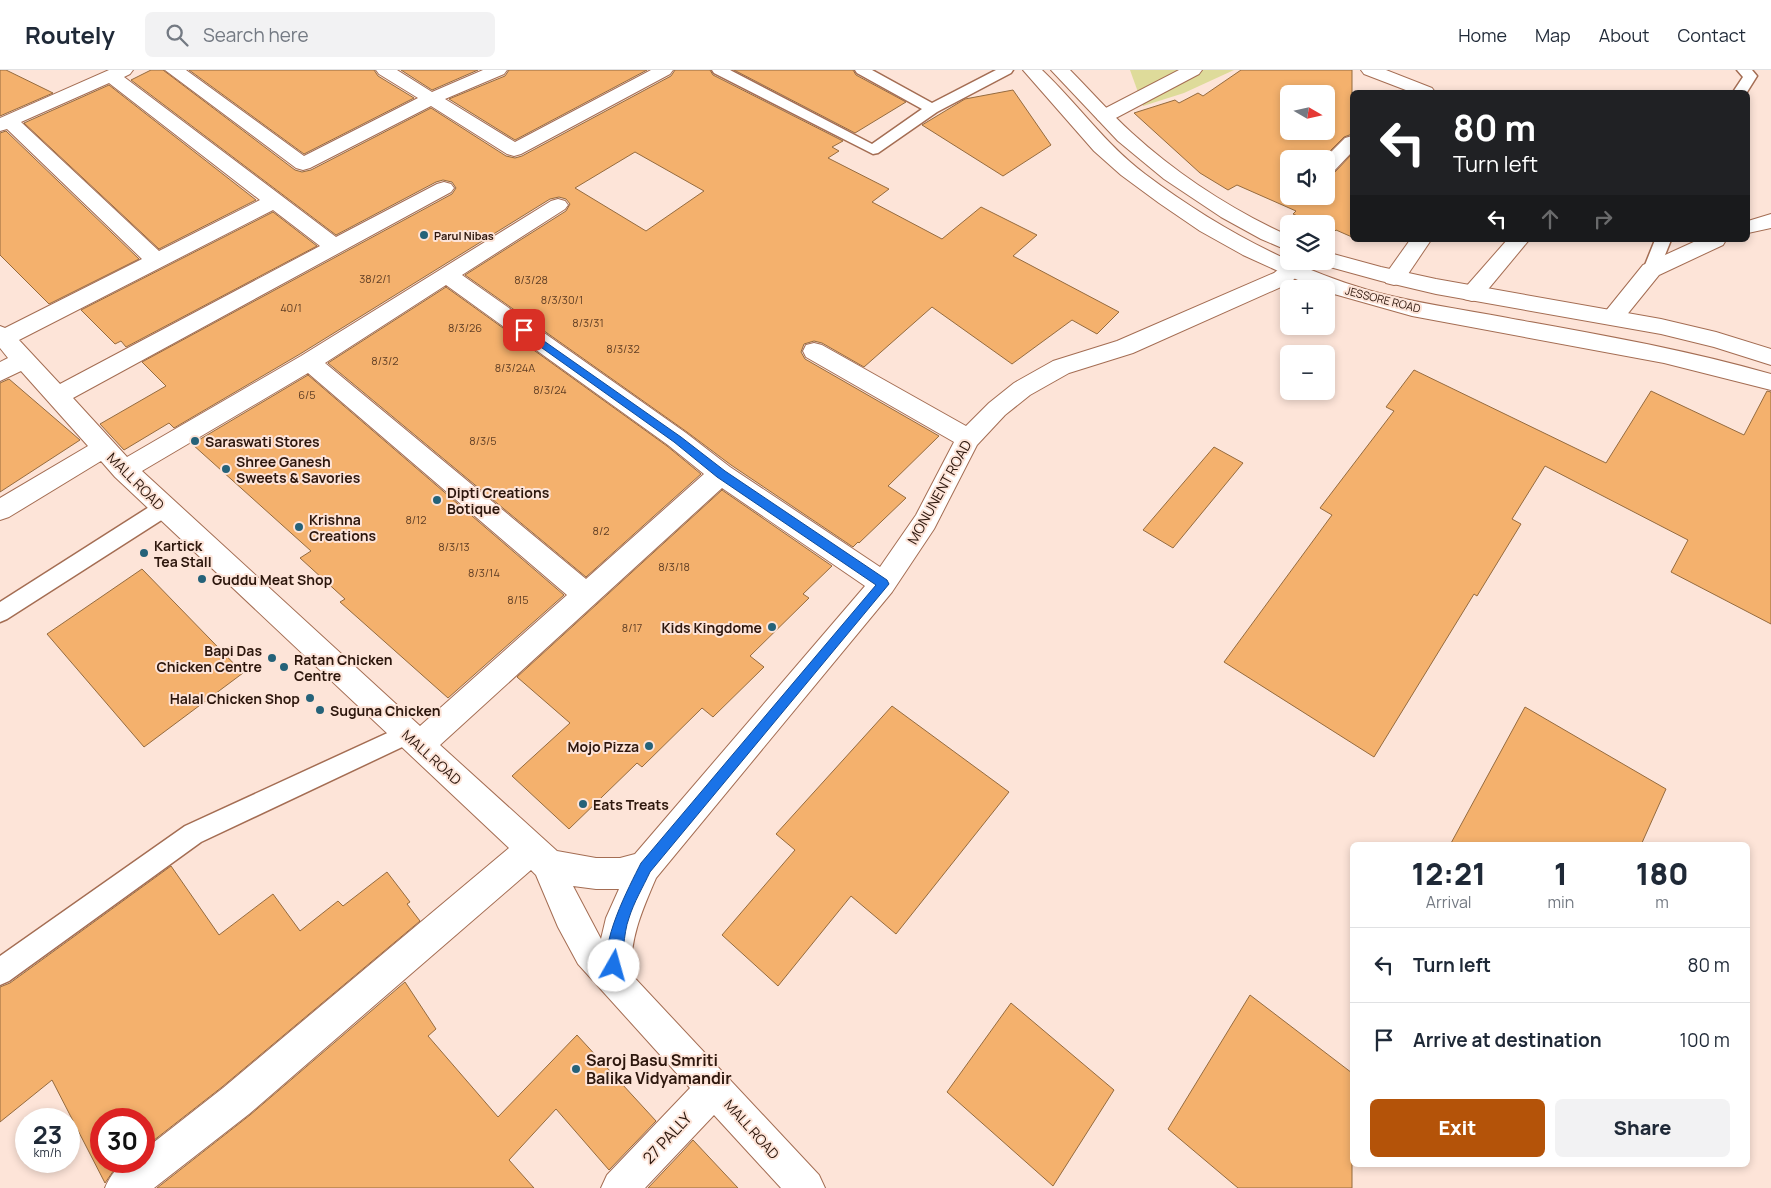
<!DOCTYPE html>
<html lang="en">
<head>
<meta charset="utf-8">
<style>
  :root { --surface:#fff; --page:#f2f2f3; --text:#1f2937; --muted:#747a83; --line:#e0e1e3; --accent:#b45309 }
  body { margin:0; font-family:Manrope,sans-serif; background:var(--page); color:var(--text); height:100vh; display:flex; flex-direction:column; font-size:19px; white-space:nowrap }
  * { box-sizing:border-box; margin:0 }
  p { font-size:16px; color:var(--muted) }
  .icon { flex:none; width:28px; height:28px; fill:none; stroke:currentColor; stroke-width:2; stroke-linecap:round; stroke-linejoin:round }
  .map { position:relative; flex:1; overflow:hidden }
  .drawer { position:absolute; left:1350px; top:772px; width:400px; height:325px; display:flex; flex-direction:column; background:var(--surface); border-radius:8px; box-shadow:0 2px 8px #0003 }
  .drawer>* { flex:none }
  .top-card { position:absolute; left:1350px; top:20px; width:400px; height:152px; border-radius:8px; box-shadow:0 2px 8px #0003; background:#202124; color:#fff; overflow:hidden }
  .needle { width:32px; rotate:99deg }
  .controls { position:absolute; left:1280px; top:15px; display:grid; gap:10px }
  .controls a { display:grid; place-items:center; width:55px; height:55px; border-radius:8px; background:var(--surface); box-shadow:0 2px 8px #0003; font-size:25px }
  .speed { position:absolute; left:15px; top:1038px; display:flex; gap:10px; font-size:25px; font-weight:700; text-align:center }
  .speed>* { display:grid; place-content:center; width:65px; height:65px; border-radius:50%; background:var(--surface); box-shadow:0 2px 8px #0003; line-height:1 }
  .speed small { font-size:12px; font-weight:400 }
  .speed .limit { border:8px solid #d22; background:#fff; color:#111 }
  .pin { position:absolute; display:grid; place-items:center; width:42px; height:42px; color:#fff; margin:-21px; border-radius:10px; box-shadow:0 2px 8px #0006 }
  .me { position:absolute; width:55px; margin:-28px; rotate:7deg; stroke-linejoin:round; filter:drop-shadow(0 0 4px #0008) }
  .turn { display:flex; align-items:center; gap:18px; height:105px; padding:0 20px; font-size:22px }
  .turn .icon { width:65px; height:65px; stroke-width:2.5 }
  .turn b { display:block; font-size:35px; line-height:42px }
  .lanes { display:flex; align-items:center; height:48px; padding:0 20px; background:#0003; justify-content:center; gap:25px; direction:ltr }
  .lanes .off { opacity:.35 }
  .eta { display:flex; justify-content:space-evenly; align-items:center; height:85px; text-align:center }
  .eta b { font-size:30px; font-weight:800; line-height:35px }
  .action { display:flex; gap:10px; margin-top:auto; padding:10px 20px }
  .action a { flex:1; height:58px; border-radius:8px; background:var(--accent); color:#fff; font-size:20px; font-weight:800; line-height:58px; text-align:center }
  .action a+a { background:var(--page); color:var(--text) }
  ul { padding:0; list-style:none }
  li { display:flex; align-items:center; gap:15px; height:75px; padding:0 20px; border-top:1px solid var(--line) }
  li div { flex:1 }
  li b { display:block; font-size:19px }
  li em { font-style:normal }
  header { display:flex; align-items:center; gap:30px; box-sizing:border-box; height:70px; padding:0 25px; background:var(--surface); border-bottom:1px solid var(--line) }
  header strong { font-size:24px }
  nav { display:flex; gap:28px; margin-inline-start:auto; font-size:18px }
  .search { width:350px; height:45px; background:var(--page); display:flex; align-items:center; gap:12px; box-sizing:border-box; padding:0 18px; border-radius:8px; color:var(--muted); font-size:19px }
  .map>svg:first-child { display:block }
</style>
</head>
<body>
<header>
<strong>Routely</strong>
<div class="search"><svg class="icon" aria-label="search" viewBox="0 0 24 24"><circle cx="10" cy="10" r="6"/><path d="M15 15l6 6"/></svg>Search here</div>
<nav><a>Home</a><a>Map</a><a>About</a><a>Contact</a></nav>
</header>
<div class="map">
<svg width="1771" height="1118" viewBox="0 0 1771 1118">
  <rect width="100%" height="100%" fill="#fde4d8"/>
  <polygon fill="#dedb9a" points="1130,0 1234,0 1184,23 1143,36"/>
  <g fill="#f4b16d" stroke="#956b3f" fill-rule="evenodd">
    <polygon points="0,0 6,0 53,23 0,46"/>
    <path d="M151,0H163L295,100L302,102L311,100L431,38L506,86L515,88L522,86L671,6L675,0H710L713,5L843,71L832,77L839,81L828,88L889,119L872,132L942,169L981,137L1037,165L1013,186L1119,242L1097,264L1072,250L1012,294L932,237L864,297L822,273L814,271L804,274L801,282L805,289L939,366L888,416L906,428L859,473L858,472L853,477L731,395L687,362L465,205L566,141L570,134L566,129L559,127L550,129L300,284L174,358L169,353L124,380L100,354L166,316L142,292L452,124L456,118L452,112L443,110L436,112L336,165L131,10ZM635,82L704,121L646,161L575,118Z"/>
    <polygon points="189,0 374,0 378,6 414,28 304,84"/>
    <polygon points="401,0 478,0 432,20"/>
    <polygon points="509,0 647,0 515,70 449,29 505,6"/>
    <polygon points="734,0 853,0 856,5 906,32 855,63"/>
    <path d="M1241,0H1352V64L1344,67L1322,89H1289V126H1326V106L1334,103L1352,84V167L1336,160L1334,162L1326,159V154H1315L1293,144L1296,141L1237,115L1228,120L1200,103L1134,43L1175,30L1179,33L1198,23L1203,26ZM1289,24H1326V61H1289Z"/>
    <polygon points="109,15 256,130 159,179 24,53"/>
    <polygon points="1013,20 1051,75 1003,106 922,55 965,29"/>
    <polygon points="6,61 139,189 49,234 0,185 0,63"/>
    <polygon points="273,142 317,176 126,277 121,271 115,274 81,240"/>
    <polygon points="446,217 667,376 701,404 586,507 328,293"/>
    <polygon points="1414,300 1606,393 1651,321 1744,365 1767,321 1771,322 1771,554 1671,502 1688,470 1545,396 1512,449 1521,454 1477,526 1474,524 1374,687 1224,592 1332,445 1320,438 1394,341 1386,337"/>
    <polygon points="308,305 564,525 448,628 340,532 345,529 300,488 311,481 192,374"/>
    <polygon points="9,309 80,370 0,422 0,313"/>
    <polygon points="1214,377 1243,393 1173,478 1143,460"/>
    <polygon points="722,420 832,496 803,524 809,528 750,586 764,597 713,647 702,638 642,697 637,693 569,759 512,706 570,653 517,607"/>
    <polygon points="142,499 243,603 144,677 47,564"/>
    <polygon points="892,636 1009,722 896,864 851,826 778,916 722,865 795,780 776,764"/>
    <polygon points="1525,637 1666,719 1641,775 1450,775"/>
    <polygon points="171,796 219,865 273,824 300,861 338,831 343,836 387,802 410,832 407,834 420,851 222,1017 144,1078 144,1049 101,1049 101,1091 128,1091 114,1100 105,1113 52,1010 0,1052 0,917 10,913"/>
    <polygon points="405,912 436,959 428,966 498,1047 577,965 656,1051 609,1100 556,1039 509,1090 534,1118 157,1118 250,1045"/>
    <polygon points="1250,925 1352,1003 1352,1118 1238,1118 1168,1059"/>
    <polygon points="1011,933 1114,1020 1053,1116 947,1022"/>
    <polygon points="693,1070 738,1118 648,1118 683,1081"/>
  </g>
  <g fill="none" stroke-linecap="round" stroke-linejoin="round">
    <g stroke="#a46d53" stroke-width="3">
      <g id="service">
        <polygon points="712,0 730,0 872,74 922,39 857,3 855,0 872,0 932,33 996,0 1013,0 1011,3 937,42 878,83 873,84 714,3"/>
        <polygon points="1737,0 1752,0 1757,6 1747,22 1733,22 1743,7"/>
        <polygon points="1655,170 1671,170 1659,200 1657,204 1651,205 1645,204 1643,200"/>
        <polygon points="164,430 171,432 174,438 171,444 7,549 0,552 0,532 157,432"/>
        <polygon points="407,654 415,657 418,664 415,671 201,772 9,911 0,915 0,886 185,756"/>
      </g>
    </g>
    <g stroke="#a46d53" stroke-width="2">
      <g id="minor">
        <path d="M109,0H133L130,4L124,7L336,167L437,114L444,112L451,114L454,118L451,122L73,328L127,387L301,286L551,131L558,129L565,131L568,135L565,139L462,205L686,363L730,397L880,497L916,445L954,372L806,287L803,281L806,275L814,273L822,275L966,356L989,333L1014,313L1053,291L1117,271L1274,203L1289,191H1313L1290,213L1133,283L1069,303L1030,325L1005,345L977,375L934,459L892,522L656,808C642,841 630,867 631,904L819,1105L825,1118H781L714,1045L645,1118H601L607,1105L690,1018L578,894L558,857L536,805L531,800L249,1044L154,1118H105C113,1099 123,1091 144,1091V1080L223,1018L509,778L115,407L101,391L9,447L0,450V428L88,376L21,301L0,311V292L8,288L0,278V256L5,258L142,189L7,59L0,61V48ZM109,13L260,130L159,181L21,52ZM273,140L320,176L60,314L19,270ZM446,215L668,375L704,404L586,509L325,293ZM308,303L567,525L420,656L142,401ZM722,418L865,516L635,784L620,788H596L557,781L440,675ZM573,816L596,819H619L606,848L601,869Z"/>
        <polygon points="165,0 186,0 304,86 418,28 379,4 376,0 397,0 432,22 483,0 507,0 504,4 445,29 515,72 651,0 673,0 670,4 521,84 514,86 507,84 431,36 310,98 303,100 296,98"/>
        <polygon points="1179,0 1202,0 1199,4 1112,50 1105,52 1098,50 1096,46 1098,42"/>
        <polygon points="1361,0 1386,0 1432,18 1435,22 1411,22 1364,4"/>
        <polygon points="1352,66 1352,82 1333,102 1326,104 1326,89 1324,89 1345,68"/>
        <polygon points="1771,144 1771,158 1748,163 1748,151"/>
        <polygon points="1410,170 1431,170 1402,213 1394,215 1386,213 1383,208"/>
        <polygon points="1507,170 1529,170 1480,229 1472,231 1464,229 1461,224 1464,219"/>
        <polygon points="1698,170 1726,170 1723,175 1659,205 1621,252 1613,255 1605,252 1602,247 1605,242 1643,195"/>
      </g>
    </g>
    <g stroke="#a46d53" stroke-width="2">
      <g id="primary">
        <path d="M1023,0H1042C1078,34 1105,74 1145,104C1213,155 1287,196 1368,220C1413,233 1461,239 1508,248C1596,264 1684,279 1771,304V320L1664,293L1412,246L1334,224L1326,221V219L1311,216L1243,185L1200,161L1159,133L1121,105L1094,81Z"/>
        <path d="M1051,0H1070C1091,21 1110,43 1132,63C1178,105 1232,140 1289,166V181L1261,169L1221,147L1164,109L1118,71Z"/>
        <polygon points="1326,182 1381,197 1436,209 1661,249 1716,262 1771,279 1771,295 1714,277 1661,264 1436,224 1381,211 1319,194 1317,191 1326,191"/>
      </g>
    </g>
    <use href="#service" fill="#fff" fill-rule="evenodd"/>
    <use href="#minor" fill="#fff" fill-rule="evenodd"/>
    <use href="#primary" fill="#fff" fill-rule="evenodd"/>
  </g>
  <path fill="#1a73e8" stroke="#114b97" d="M524,257L681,367L725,401L887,510L889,514L650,802C643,817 634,832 629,848C623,864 624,888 619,901L614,903L609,901C598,875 629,817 641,793L876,515L717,407L674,372L521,263L520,260Z"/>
  <g fill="#256279" stroke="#fde4d8" stroke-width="2">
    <circle cx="424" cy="165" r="5"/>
    <circle cx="195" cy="371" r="5"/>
    <circle cx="226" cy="399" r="5"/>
    <circle cx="437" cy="430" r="5"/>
    <circle cx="299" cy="457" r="5"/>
    <circle cx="144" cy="483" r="5"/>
    <circle cx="202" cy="509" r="5"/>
    <circle cx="772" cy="557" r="5"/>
    <circle cx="272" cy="588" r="5"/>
    <circle cx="284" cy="597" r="5"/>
    <circle cx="310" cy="628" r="5"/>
    <circle cx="320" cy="640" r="5"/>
    <circle cx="649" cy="676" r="5"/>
    <circle cx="583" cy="734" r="5"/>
    <circle cx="576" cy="999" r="5"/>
  </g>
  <g text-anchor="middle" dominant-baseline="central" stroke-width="4" stroke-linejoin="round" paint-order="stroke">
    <g font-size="11" font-weight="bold" fill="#2d170d" stroke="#fde4d8" text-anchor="start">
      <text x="434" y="165">Parul Nibas</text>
    </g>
    <g font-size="11" fill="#5f3e25">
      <text x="375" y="208">38/2/1</text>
      <text x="531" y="209">8/3/28</text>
      <text x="562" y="229">8/3/30/1</text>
      <text x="291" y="237">40/1</text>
      <text x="588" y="252">8/3/31</text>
      <text x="465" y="257">8/3/26</text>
      <text x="623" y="278">8/3/32</text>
      <text x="385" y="290">8/3/2</text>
      <text x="515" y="297">8/3/24A</text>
      <text x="550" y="319">8/3/24</text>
      <text x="307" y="324">6/5</text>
      <text x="483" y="370">8/3/5</text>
      <text x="416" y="449">8/12</text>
      <text x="601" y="460">8/2</text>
      <text x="454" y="476">8/3/13</text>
      <text x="674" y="496">8/3/18</text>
      <text x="484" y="502">8/3/14</text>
      <text x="518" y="529">8/15</text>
      <text x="632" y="557">8/17</text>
    </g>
    <g font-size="11" fill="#2d170d" stroke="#fde4d8">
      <text transform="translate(1383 229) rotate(14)">JESSORE ROAD</text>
    </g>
    <g font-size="14" font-weight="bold" fill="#2d170d" stroke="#fde4d8" text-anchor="start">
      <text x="205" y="371">Saraswati Stores</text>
      <text x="236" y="391">Shree Ganesh<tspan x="236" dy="16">Sweets &amp; Savories</tspan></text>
      <text x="447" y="422">Dipti Creations<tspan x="447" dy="16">Botique</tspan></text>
      <text x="309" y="449">Krishna<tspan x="309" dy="16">Creations</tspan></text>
      <text x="154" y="475">Kartick<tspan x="154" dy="16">Tea Stall</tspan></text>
      <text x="212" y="509">Guddu Meat Shop</text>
      <text x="762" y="557" text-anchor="end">Kids Kingdome</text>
      <text x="262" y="580" text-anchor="end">Bapi Das<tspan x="262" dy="16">Chicken Centre</tspan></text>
      <text x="294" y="589">Ratan Chicken<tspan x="294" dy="16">Centre</tspan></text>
      <text x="300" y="628" text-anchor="end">Halal Chicken Shop</text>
      <text x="330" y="640">Suguna Chicken</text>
      <text x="639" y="676" text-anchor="end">Mojo Pizza</text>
      <text x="593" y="734">Eats Treats</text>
    </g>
    <g font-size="14" fill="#2d170d" stroke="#fde4d8">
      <text transform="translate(136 411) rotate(45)">MALL ROAD</text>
      <text transform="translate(939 422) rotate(-61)">MONUNENT ROAD</text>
      <text transform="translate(432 687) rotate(42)">MALL ROAD</text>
      <text transform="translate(752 1059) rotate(48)">MALL ROAD</text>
    </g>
    <g font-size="16" font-weight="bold" fill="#2d170d" stroke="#fde4d8" text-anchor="start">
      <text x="586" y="990">Saroj Basu Smriti<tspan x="586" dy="18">Balika Vidyamandir</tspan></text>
    </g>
    <g font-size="16" fill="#2d170d" stroke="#fde4d8">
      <text transform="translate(667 1068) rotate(-47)">27 PALLY</text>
    </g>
  </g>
</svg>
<div class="controls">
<a><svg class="needle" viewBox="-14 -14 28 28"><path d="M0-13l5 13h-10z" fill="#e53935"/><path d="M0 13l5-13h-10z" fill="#747a83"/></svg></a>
<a><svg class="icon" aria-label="sound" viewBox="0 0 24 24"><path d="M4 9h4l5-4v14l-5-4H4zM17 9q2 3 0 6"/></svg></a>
<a><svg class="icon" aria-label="layers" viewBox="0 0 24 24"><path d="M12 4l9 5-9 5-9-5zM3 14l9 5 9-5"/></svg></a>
<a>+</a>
<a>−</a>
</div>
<div class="speed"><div>23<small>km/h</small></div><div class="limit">30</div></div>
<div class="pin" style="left:524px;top:260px;background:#d93025"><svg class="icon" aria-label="arrive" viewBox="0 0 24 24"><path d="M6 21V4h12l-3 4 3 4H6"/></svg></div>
<svg class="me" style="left:614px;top:896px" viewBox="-20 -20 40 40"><circle r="19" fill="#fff"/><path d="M0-13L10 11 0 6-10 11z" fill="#1a73e8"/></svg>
<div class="top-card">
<div class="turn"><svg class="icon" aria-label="left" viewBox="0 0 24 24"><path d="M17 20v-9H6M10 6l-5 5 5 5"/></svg><div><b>80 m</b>Turn left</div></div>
<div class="lanes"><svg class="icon" aria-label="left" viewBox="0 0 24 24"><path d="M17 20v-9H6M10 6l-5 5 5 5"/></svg><svg class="icon off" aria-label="ahead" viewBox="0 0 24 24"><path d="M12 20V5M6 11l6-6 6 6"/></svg><svg class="icon off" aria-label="right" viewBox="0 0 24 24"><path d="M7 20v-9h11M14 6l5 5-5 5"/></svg></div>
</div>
<section class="drawer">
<div class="eta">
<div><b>12:21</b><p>Arrival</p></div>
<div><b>1</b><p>min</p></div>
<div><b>180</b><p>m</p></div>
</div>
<ul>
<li><svg class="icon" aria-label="left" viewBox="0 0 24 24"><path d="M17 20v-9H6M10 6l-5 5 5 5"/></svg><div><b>Turn left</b></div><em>80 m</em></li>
<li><svg class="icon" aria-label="arrive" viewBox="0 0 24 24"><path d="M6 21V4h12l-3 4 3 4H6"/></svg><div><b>Arrive at destination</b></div><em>100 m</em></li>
</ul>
<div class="action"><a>Exit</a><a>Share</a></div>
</section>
</div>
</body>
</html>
